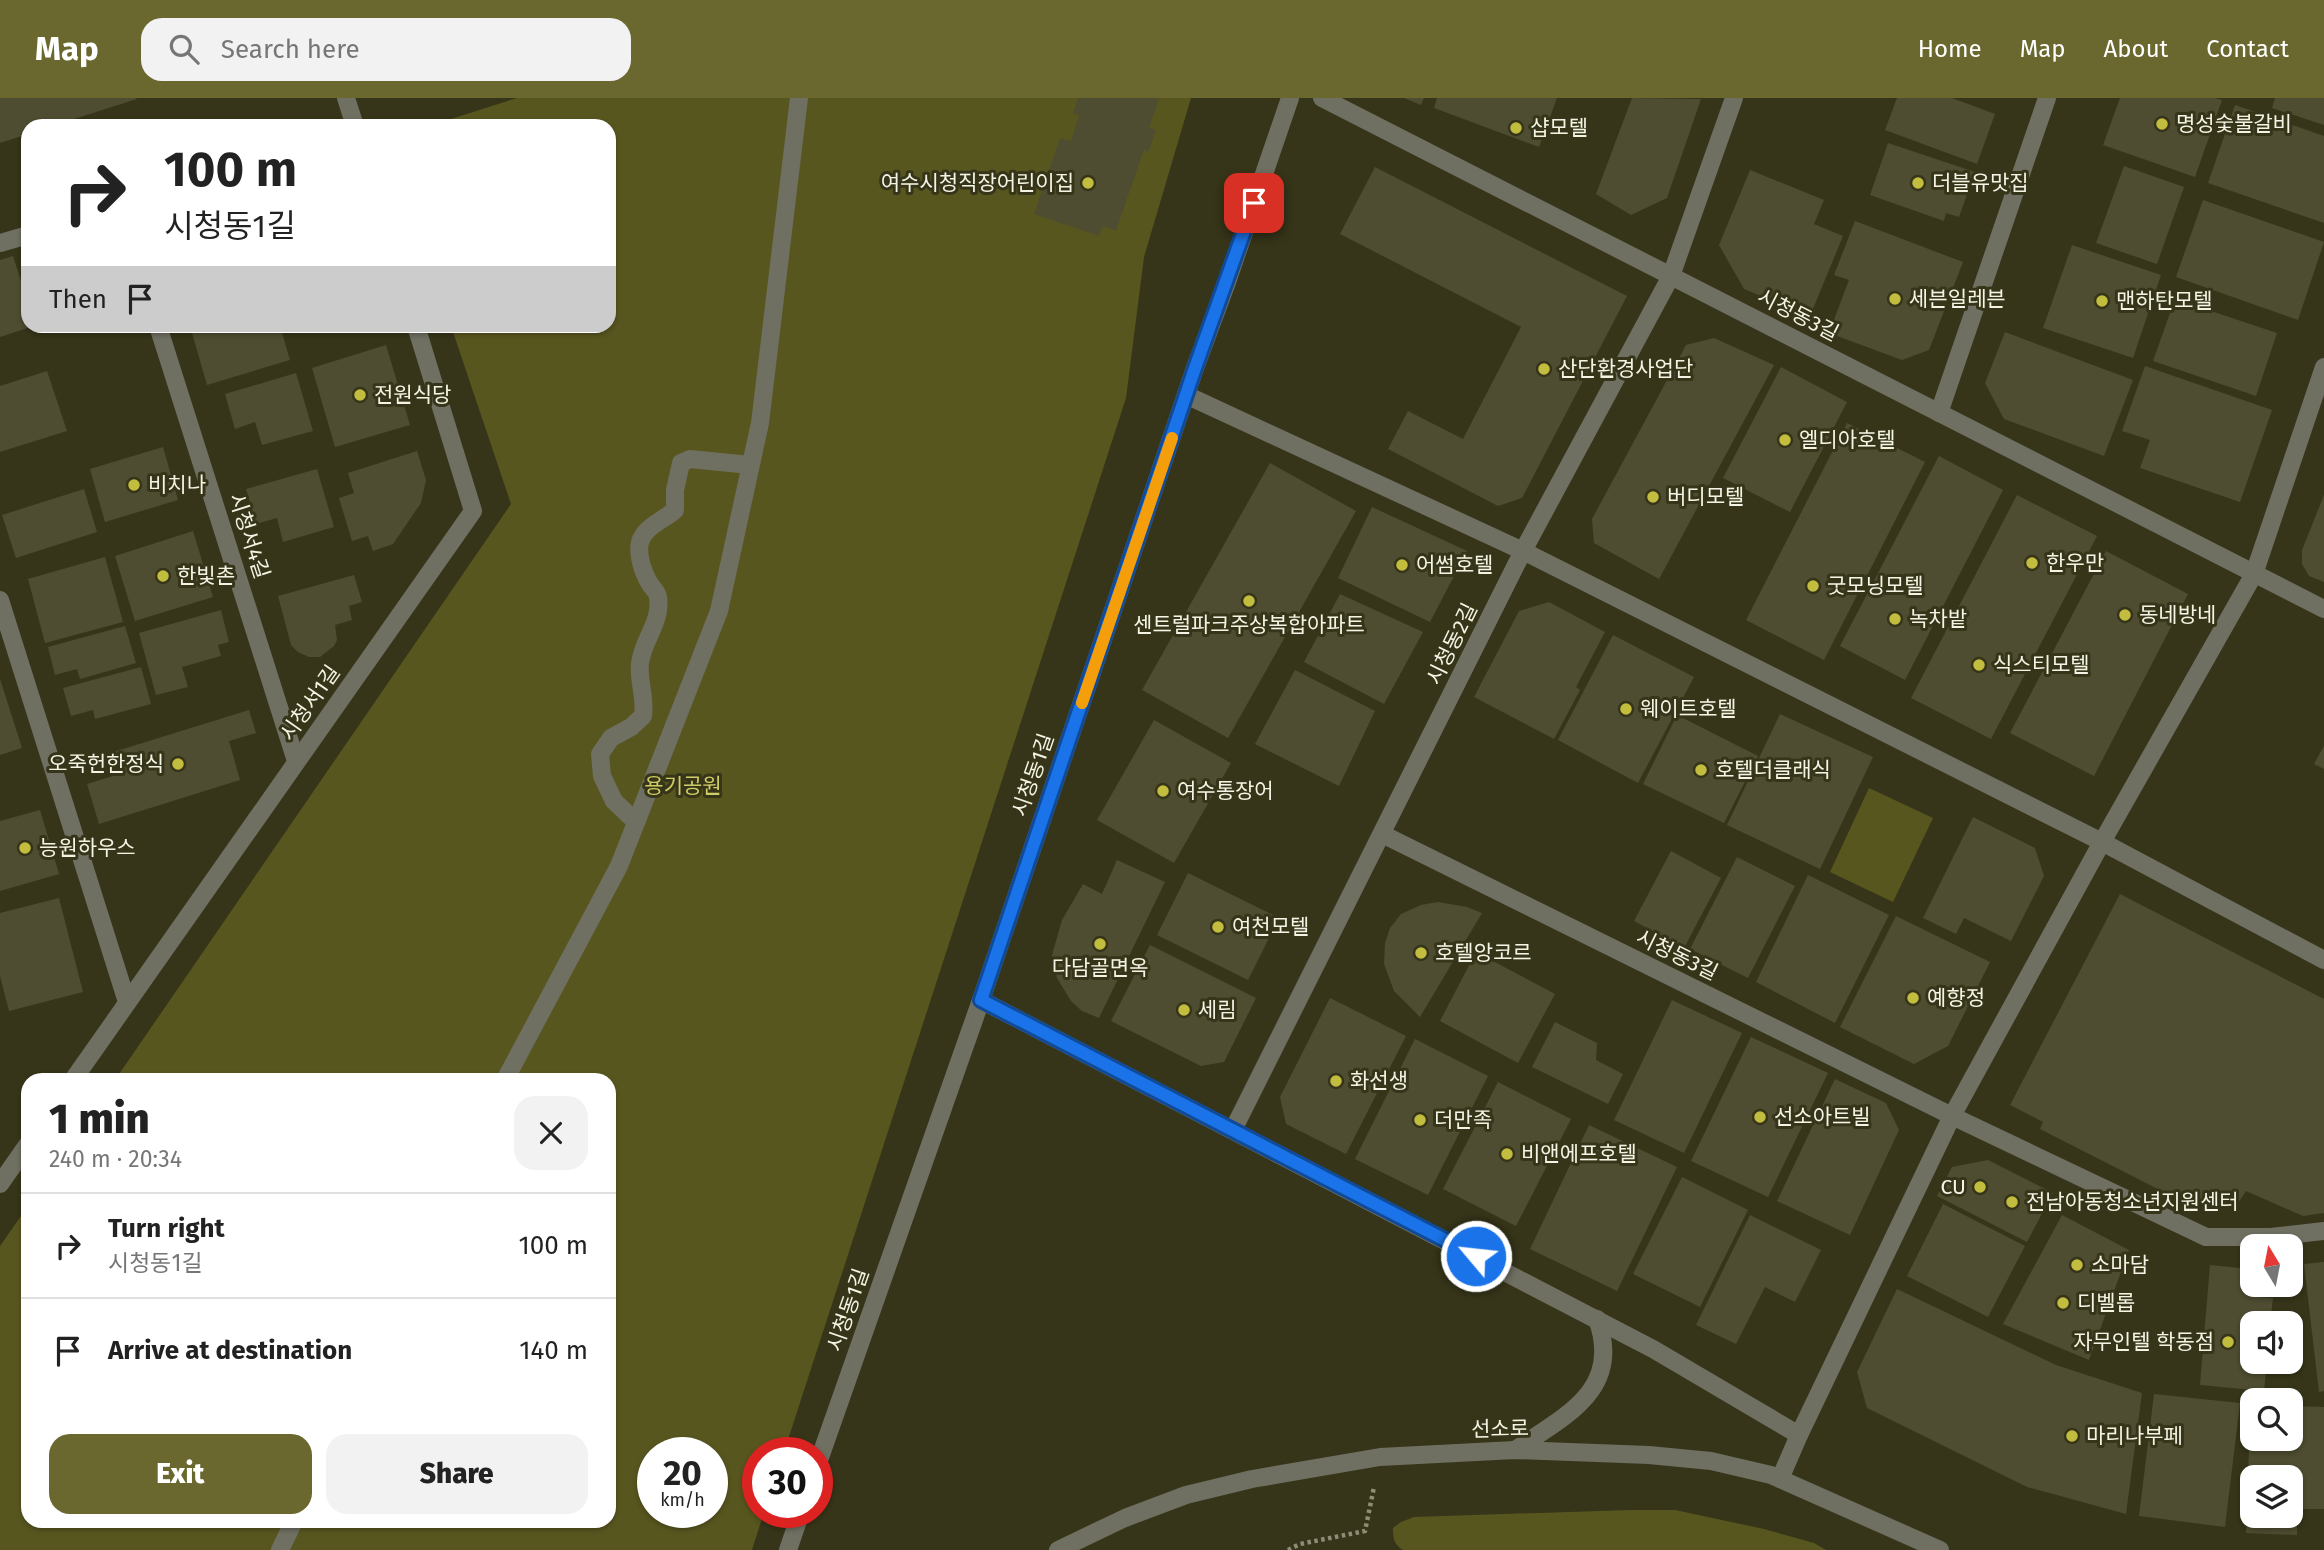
<!DOCTYPE html>
<html lang="en">
<head>
<meta charset="utf-8">
<style>
  :root { --surface:#fff; --page:#f2f2f2; --text:#222; --muted:#767676; --line:#e0e0e0; --accent:#6a682f }
  body { margin:0; font-family:"Fira Sans","Noto Sans KR",sans-serif; background:var(--page); color:var(--text); height:100vh; display:flex; flex-direction:column; font-size:26px; white-space:nowrap }
  * { box-sizing:border-box; margin:0 }
  p { font-size:23px; color:var(--muted) }
  .icon { flex:none; width:38px; height:38px; fill:none; stroke:currentColor; stroke-width:2; stroke-linecap:round; stroke-linejoin:round }
  .map { position:relative; flex:1; overflow:hidden }
  .side { position:absolute; left:21px; top:975px; width:595px; height:455px; display:flex; flex-direction:column; background:var(--surface); border-radius:21px; box-shadow:0 2px 5px #0004 }
  .side>* { flex:none }
  .guide { position:absolute; left:21px; top:21px; width:595px; height:214px; border-radius:21px; box-shadow:0 2px 5px #0004; background:#fff; color:var(--text); overflow:hidden }
  .needle { width:46px; rotate:350deg }
  .buttons { position:absolute; left:2240px; top:1136px; display:grid; gap:14px }
  .buttons a { display:grid; place-items:center; width:63px; height:63px; border-radius:14px; background:var(--surface); box-shadow:0 2px 5px #0004; font-size:35px }
  .speed { position:absolute; left:637px; top:1339px; display:flex; gap:14px; font-size:35px; font-weight:700; text-align:center }
  .speed>* { display:grid; place-content:center; width:91px; height:91px; border-radius:50%; background:var(--surface); box-shadow:0 2px 5px #0004; line-height:1 }
  .speed small { font-size:18px; font-weight:400 }
  .speed .limit { border:10px solid #d22; background:#fff; color:#111 }
  .pin { position:absolute; display:grid; place-items:center; width:60px; height:60px; color:#fff; margin:-30px; border-radius:14px; box-shadow:0 4px 10px #0006 }
  .me { position:absolute; width:77px; margin:-38px; rotate:298deg; stroke-linejoin:round; filter:drop-shadow(0 0 5px #0008) }
  .turn { display:flex; align-items:center; gap:24px; height:147px; padding:0 28px; font-size:32px }
  .turn .icon { width:91px; height:91px; stroke-width:2.5 }
  .turn b { display:block; font-size:49px; line-height:60px }
  .then { display:flex; align-items:center; height:66px; padding:0 28px; background:#0003; gap:14px; font-size:26px }
  .round { display:grid; place-items:center; flex:none; width:74px; height:74px; border-radius:21px; background:var(--page) }
  .head { display:flex; align-items:center; justify-content:space-between; height:119px; padding:0 28px }
  h1 { font-size:42px; font-weight:800; line-height:52px }
  .primary-button { display:flex; gap:14px; margin-top:auto; padding:14px 28px }
  .primary-button a { flex:1; height:80px; border-radius:21px; background:var(--accent); color:#fff; font-size:28px; font-weight:800; line-height:80px; text-align:center }
  .primary-button a+a { background:var(--page); color:var(--text) }
  ul { padding:0; list-style:none }
  li { display:flex; align-items:center; gap:21px; height:105px; padding:0 28px; border-top:2px solid var(--line) }
  li div { flex:1 }
  li b { display:block; font-size:26px }
  li em { font-style:normal }
  header { display:flex; align-items:center; gap:42px; box-sizing:border-box; height:98px; padding:0 35px; background:var(--accent); color:#fff }
  header strong { font-size:33px }
  nav { display:flex; gap:38px; margin-inline-start:auto; font-size:24px }
  .search { width:490px; height:63px; background:var(--page); display:flex; align-items:center; gap:18px; box-sizing:border-box; padding:0 24px; border-radius:21px; color:var(--muted); font-size:26px }
  .map>svg:first-child { display:block }
</style>
</head>
<body>
<header>
<strong>Map</strong>
<div class="search"><svg class="icon" aria-label="search" viewBox="0 0 24 24"><circle cx="10" cy="10" r="6"/><path d="M15 15l6 6"/></svg>Search here</div>
<nav><a>Home</a><a>Map</a><a>About</a><a>Contact</a></nav>
</header>
<div class="map">
<svg width="2324" height="1452" viewBox="0 0 2324 1452">
  <rect width="100%" height="100%" fill="#363519"/>
  <g fill="#58561f" fill-rule="evenodd">
    <path d="M517,0H1191L1144,159L1126,300L784,1354H758V1414H764L752,1452H0V1148L28,1108V1423H609V982H115L511,406L451,228H609V28H429ZM653,1354H712V1414H653Z"/>
    <polygon points="1869,690 1933,720 1893,804 1830,774"/>
    <path d="M1630,1412H1675L1764,1431L1814,1445L1826,1452H1403C1394,1447 1393,1440 1393,1430L1401,1424L1414,1419Z"/>
  </g>
  <g fill="#4e4d31" fill-rule="evenodd">
    <polygon points="0,0 136,0 137,1 52,28 28,28 28,36 0,45"/>
    <polygon points="1078,0 1159,0 1149,30 1156,32 1148,55 1144,51 1116,133 1103,128 1099,138 1034,116 1060,40 1071,43 1079,18 1073,15"/>
    <polygon points="1404,0 1424,0 1421,7"/>
    <polygon points="1437,0 1557,0 1539,49 1434,10"/>
    <polygon points="1632,0 1701,1 1667,100 1631,117 1596,96"/>
    <polygon points="1897,0 1952,0 1995,16 1977,66 1885,32"/>
    <polygon points="2120,0 2215,0 2222,2 2195,79 2103,47"/>
    <polygon points="2275,0 2324,0 2324,27 2272,10"/>
    <polygon points="2235,7 2324,38 2324,125 2208,85"/>
    <polygon points="1888,45 1975,74 1959,119 1946,115 1944,123 1870,97"/>
    <polygon points="2124,68 2184,89 2157,166 2096,145"/>
    <polygon points="1375,69 1627,198 1522,400 1498,408 1388,351 1408,313 1463,341 1521,229 1340,136"/>
    <polygon points="1750,72 1824,102 1814,126 1843,138 1810,218 1744,191 1719,147"/>
    <polygon points="2203,102 2324,144 2298,222 2176,179"/>
    <polygon points="1855,123 1963,164 1929,252 1902,262 1829,235 1849,182 1834,177"/>
    <polygon points="2072,147 2161,177 2133,260 2043,230"/>
    <polygon points="13,158 28,205 28,228 34,228 0,239 0,162"/>
    <polygon points="2175,201 2277,235 2256,298 2153,263"/>
    <polygon points="190,228 280,228 290,262 207,287"/>
    <polygon points="2005,234 2133,282 2104,358 2004,321 1985,285"/>
    <polygon points="1714,240 1774,267 1659,481 1594,445 1592,421 1686,247"/>
    <polygon points="386,247 410,327 335,349 312,270"/>
    <polygon points="2145,268 2272,312 2240,404 2140,370 2150,342 2122,333"/>
    <polygon points="1781,269 1847,304 1790,414 1723,380"/>
    <polygon points="47,273 67,333 0,354 0,288"/>
    <polygon points="296,275 313,333 262,347 255,324 235,331 225,296"/>
    <polygon points="1847,325 1925,364 1824,562 1746,522"/>
    <polygon points="163,349 178,402 105,424 90,371"/>
    <polygon points="417,353 426,382 421,405 393,446 373,453 368,438 352,443 339,400 354,395 348,375"/>
    <polygon points="1939,358 2003,392 1905,582 1840,548"/>
    <polygon points="1270,365 1356,413 1228,640 1142,592"/>
    <polygon points="317,371 334,429 283,444 277,420 256,426 246,391"/>
    <polygon points="84,391 97,434 16,460 2,417"/>
    <polygon points="2017,397 2097,438 1991,641 1911,600"/>
    <polygon points="2324,397 2324,484 2309,478 2302,466 2302,452"/>
    <polygon points="1372,409 1467,453 1430,524 1338,480"/>
    <polygon points="193,433 213,499 135,523 115,458"/>
    <polygon points="2106,453 2188,496 2094,678 2010,635"/>
    <polygon points="105,459 123,524 45,545 28,481"/>
    <polygon points="354,477 362,504 349,508 352,522 335,527 337,542 334,548 320,559 309,559 298,554 291,547 278,498"/>
    <polygon points="1340,496 1423,534 1384,606 1304,564"/>
    <polygon points="1549,504 1605,534 1576,589 1580,592 1554,641 1474,599 1519,513"/>
    <polygon points="221,512 229,544 218,547 221,558 182,569 188,589 156,597 139,535"/>
    <polygon points="125,528 136,565 80,581 77,571 55,577 48,549"/>
    <polygon points="1613,537 1694,579 1638,685 1558,642"/>
    <polygon points="141,569 151,606 95,621 93,612 71,618 63,590"/>
    <polygon points="1295,572 1375,613 1339,688 1255,646"/>
    <polygon points="0,581 22,650 0,657"/>
    <polygon points="249,612 256,635 229,643 240,682 99,726 87,686 116,677 110,655"/>
    <polygon points="1780,616 1873,659 1820,771 1727,727"/>
    <polygon points="1677,617 1758,658 1724,725 1643,686"/>
    <polygon points="1154,622 1231,665 1174,765 1097,722"/>
    <polygon points="2324,648 2324,671 2314,666"/>
    <polygon points="40,712 59,776 0,793 0,723"/>
    <polygon points="1973,719 2035,750 2044,778 2011,843 1964,820 1956,836 1923,820"/>
    <polygon points="1671,753 1721,780 1684,850 1634,823"/>
    <polygon points="1737,759 1795,788 1748,880 1690,851"/>
    <polygon points="1117,762 1165,784 1099,920 1082,913 1071,903 1057,880 1052,857 1062,822 1083,786 1102,796"/>
    <polygon points="1188,775 1279,820 1248,882 1157,837"/>
    <polygon points="1808,777 1889,817 1835,925 1756,884"/>
    <polygon points="2120,796 2324,901 2324,1115 2303,1118 2246,1093 2236,1108 2196,1103 2193,1109 2040,1031 2043,1024 2010,1007"/>
    <polygon points="59,800 83,894 9,913 0,878 0,815"/>
    <polygon points="1438,804 1467,809 1482,815 1420,919 1394,893 1384,866 1385,845 1390,830 1401,816 1421,807"/>
    <polygon points="1896,818 1990,864 1948,948 1914,966 1840,929"/>
    <polygon points="1150,847 1256,900 1224,964 1201,968 1111,923"/>
    <polygon points="1476,854 1555,896 1518,965 1440,923"/>
    <polygon points="1330,900 1406,938 1346,1056 1286,1026 1280,999"/>
    <polygon points="1672,902 1742,935 1684,1055 1614,1022"/>
    <polygon points="1555,924 1597,945 1596,962 1623,976 1608,1006 1532,969"/>
    <polygon points="1751,939 1828,975 1768,1099 1691,1063"/>
    <polygon points="1415,941 1488,978 1428,1097 1355,1061"/>
    <polygon points="1835,981 1886,1005 1899,1032 1850,1137 1777,1103"/>
    <polygon points="1498,984 1571,1021 1516,1128 1443,1091"/>
    <polygon points="1589,1027 1677,1069 1617,1193 1530,1151"/>
    <polygon points="1988,1062 2053,1095 2027,1144 1937,1098 1952,1069"/>
    <polygon points="1682,1079 1748,1112 1700,1209 1633,1176"/>
    <polygon points="1943,1106 2025,1148 1988,1219 1907,1178"/>
    <polygon points="1750,1117 1821,1152 1795,1204 1765,1189 1736,1246 1696,1227"/>
    <polygon points="2062,1117 2129,1152 2089,1262 2003,1226"/>
    <polygon points="2324,1164 2324,1293 2319,1294 2304,1166"/>
    <polygon points="2210,1167 2251,1171 2249,1184 2252,1184 2252,1186 2260,1186 2259,1199 2273,1200 2270,1225 2252,1225 2252,1264 2267,1264 2264,1293 2200,1287"/>
    <polygon points="1897,1191 2056,1267 2142,1295 2126,1416 2027,1389 1867,1310 1857,1274"/>
    <polygon points="2154,1296 2240,1305 2225,1429 2139,1418"/>
    <path d="M2291,1308L2324,1309V1411H2297V1437L2246,1435L2250,1322H2252V1340H2291ZM2252,1379H2291V1418H2252Z"/>
  </g>
  <g fill="none" stroke-linecap="round" stroke-linejoin="round">
    <polyline stroke="#8e8d77" stroke-width="4.5" stroke-dasharray="3.5 3.5" stroke-linecap="butt" points="1288,1452 1300,1446 1365,1433 1374,1389"/>
    <g stroke="#6f6f62" stroke-width="18">
      <path d="M636,724L614,703L602,678L600,656L611,640L631,629L643,618C646,601 638,583 640,565C643,541 662,524 658,499C657,493 653,491 650,486C643,475 637,457 640,444C645,428 664,422 675,412V392L681,365L690,361L750,367"/>
      <polyline points="505,982 619,768 719,513 760,325 799,0"/>
      <polyline points="280,1452 294,1423"/>
    </g>
    <g stroke="#6f6f62" stroke-width="18">
      <polyline points="346,0 355,28"/>
      <polyline points="1322,0 2324,511"/>
      <polyline points="0,145 28,137"/>
      <polyline points="158,228 296,663"/>
      <polyline points="1186,297 1523,453 2102,744 2324,862"/>
      <polyline points="1939,315 2047,0"/>
      <polyline points="0,502 127,904"/>
      <polyline points="1382,736 1952,1018 2206,1139 2271,1139 2324,1133"/>
      <polyline points="981,902 1653,1251 1799,1337 1780,1381"/>
      <polyline points="73,982 473,413 416,228"/>
      <polyline points="1233,1032 1523,453 1671,178 1734,0"/>
      <polyline points="0,1086 28,1046"/>
      <polyline points="1799,1337 1952,1018 2102,744 2254,476 2324,269"/>
      <path d="M1515,1352C1565,1318 1623,1292 1597,1221"/>
      <polyline points="817,1368 981,902 1195,270 1227,184 1290,0"/>
      <polyline points="788,1452 801,1414"/>
    </g>
    <polyline stroke="#6f6f62" stroke-width="18" points="1058,1452 1125,1420 1186,1397 1252,1381 1380,1359 1515,1352 1649,1357 1711,1363 1771,1377 1940,1452"/>
  </g>
  <g fill="none" stroke-linecap="round" stroke-linejoin="round">
    <g stroke="#114b97" stroke-width="18">
      <polyline id="route" points="1254,105 1195,270 981,902 1476,1158"/>
    </g>
    <use href="#route" stroke="#1a73e8" stroke-width="12"/>
    <polyline stroke="#f59e0b" stroke-width="12" points="1082,605 1172,340"/>
  </g>
  <g fill="#c3bd3f" stroke="#363519" stroke-width="2.5">
    <circle cx="2162" cy="26" r="7"/>
    <circle cx="1516" cy="30" r="7"/>
    <circle cx="1088" cy="85" r="7"/>
    <circle cx="1918" cy="85" r="7"/>
    <circle cx="1895" cy="201" r="7"/>
    <circle cx="2102" cy="203" r="7"/>
    <circle cx="1544" cy="271" r="7"/>
    <circle cx="360" cy="297" r="7"/>
    <circle cx="1785" cy="342" r="7"/>
    <circle cx="134" cy="387" r="7"/>
    <circle cx="1653" cy="399" r="7"/>
    <circle cx="2032" cy="465" r="7"/>
    <circle cx="1402" cy="467" r="7"/>
    <circle cx="163" cy="478" r="7"/>
    <circle cx="1813" cy="488" r="7"/>
    <circle cx="1249" cy="503" r="7"/>
    <circle cx="2125" cy="517" r="7"/>
    <circle cx="1895" cy="521" r="7"/>
    <circle cx="1979" cy="567" r="7"/>
    <circle cx="1626" cy="611" r="7"/>
    <circle cx="178" cy="666" r="7"/>
    <circle cx="1701" cy="672" r="7"/>
    <circle cx="1163" cy="693" r="7"/>
    <circle cx="25" cy="750" r="7"/>
    <circle cx="1218" cy="829" r="7"/>
    <circle cx="1100" cy="846" r="7"/>
    <circle cx="1421" cy="855" r="7"/>
    <circle cx="1913" cy="900" r="7"/>
    <circle cx="1184" cy="912" r="7"/>
    <circle cx="1336" cy="983" r="7"/>
    <circle cx="1760" cy="1019" r="7"/>
    <circle cx="1420" cy="1022" r="7"/>
    <circle cx="1507" cy="1056" r="7"/>
    <circle cx="1980" cy="1089" r="7"/>
    <circle cx="2012" cy="1104" r="7"/>
    <circle cx="2077" cy="1167" r="7"/>
    <circle cx="2063" cy="1205" r="7"/>
    <circle cx="2228" cy="1244" r="7"/>
    <circle cx="2072" cy="1338" r="7"/>
  </g>
  <g text-anchor="middle" dominant-baseline="central" stroke-width="6" stroke-linejoin="round" paint-order="stroke">
    <g font-size="21" fill="#f4f4e4" stroke="#363519" text-anchor="start">
      <text x="2176" y="26">명성숯불갈비</text>
      <text x="1530" y="30">샵모텔</text>
      <text x="1074" y="85" text-anchor="end">여수시청직장어린이집</text>
      <text x="1932" y="85">더블유맛집</text>
      <text x="1909" y="201">세븐일레븐</text>
      <text x="2116" y="203">맨하탄모텔</text>
      <text x="1558" y="271">산단환경사업단</text>
      <text x="374" y="297">전원식당</text>
      <text x="1799" y="342">엘디아호텔</text>
      <text x="148" y="387">비치나</text>
      <text x="1667" y="399">버디모텔</text>
      <text x="2046" y="465">한우만</text>
      <text x="1416" y="467">어썸호텔</text>
      <text x="177" y="478">한빛촌</text>
      <text x="1827" y="488">굿모닝모텔</text>
      <text x="2139" y="517">동네방네</text>
      <text x="1909" y="521">녹차밭</text>
      <text x="1249" y="527" text-anchor="middle">센트럴파크주상복합아파트</text>
      <text x="1993" y="567">식스티모텔</text>
      <text x="1640" y="611">웨이트호텔</text>
      <text x="164" y="666" text-anchor="end">오죽헌한정식</text>
      <text x="1715" y="672">호텔더클래식</text>
      <text x="1177" y="693">여수통장어</text>
      <text x="39" y="750">능원하우스</text>
      <text x="1232" y="829">여천모텔</text>
      <text x="1435" y="855">호텔앙코르</text>
      <text x="1100" y="870" text-anchor="middle">다담골면옥</text>
      <text x="1927" y="900">예향정</text>
      <text x="1198" y="912">세림</text>
      <text x="1350" y="983">화선생</text>
      <text x="1774" y="1019">선소아트빌</text>
      <text x="1434" y="1022">더만족</text>
      <text x="1521" y="1056">비앤에프호텔</text>
      <text x="1966" y="1089" text-anchor="end">CU</text>
      <text x="2026" y="1104">전남아동청소년지원센터</text>
      <text x="2091" y="1167">소마담</text>
      <text x="2077" y="1205">디벨롭</text>
      <text x="2214" y="1244" text-anchor="end">자무인텔 학동점</text>
      <text x="2086" y="1338">마리나부페</text>
    </g>
    <g font-size="21" fill="#f4f4e4" stroke="#363519">
      <text transform="translate(1798 217) rotate(27)">시청동3길</text>
      <text transform="translate(249 438) rotate(72)">시청서4길</text>
      <text transform="translate(1452 546) rotate(-64)">시청동2길</text>
      <text transform="translate(310 605) rotate(-55)">시청서1길</text>
      <text transform="translate(1033 677) rotate(-71)">시청동1길</text>
      <text transform="translate(1677 857) rotate(26)">시청동3길</text>
      <text transform="translate(848 1212) rotate(-71)">시청동1길</text>
      <text transform="translate(1500 1331) rotate(-1)">선소로</text>
    </g>
    <g font-size="21" fill="#cfcb65" stroke="#363519">
      <text x="683" y="688">용기공원</text>
    </g>
  </g>
</svg>
<div class="buttons">
<a><svg class="needle" viewBox="-14 -14 28 28"><path d="M0-13l5 13h-10z" fill="#e53935"/><path d="M0 13l5-13h-10z" fill="#767676"/></svg></a>
<a><svg class="icon" aria-label="sound" viewBox="0 0 24 24"><path d="M4 9h4l5-4v14l-5-4H4zM17 9q2 3 0 6"/></svg></a>
<a><svg class="icon" aria-label="search" viewBox="0 0 24 24"><circle cx="10" cy="10" r="6"/><path d="M15 15l6 6"/></svg></a>
<a><svg class="icon" aria-label="layers" viewBox="0 0 24 24"><path d="M12 4l9 5-9 5-9-5zM3 14l9 5 9-5"/></svg></a>
</div>
<div class="speed"><div>20<small>km/h</small></div><div class="limit">30</div></div>
<div class="pin" style="left:1254px;top:105px;background:#d93025"><svg class="icon" aria-label="arrive" viewBox="0 0 24 24"><path d="M6 21V4h12l-3 4 3 4H6"/></svg></div>
<svg class="me" style="left:1476px;top:1158px" viewBox="-20 -20 40 40"><circle r="17" fill="#1a73e8" stroke="#fff" stroke-width="3"/><path d="M0-11L8 9 0 5-8 9z" fill="#fff"/></svg>
<div class="guide">
<div class="turn"><svg class="icon" aria-label="right" viewBox="0 0 24 24"><path d="M7 20v-9h11M14 6l5 5-5 5"/></svg><div><b>100 m</b>시청동1길</div></div>
<div class="then">Then<svg class="icon" aria-label="arrive" viewBox="0 0 24 24"><path d="M6 21V4h12l-3 4 3 4H6"/></svg></div>
</div>
<section class="side">
<div class="head"><div><h1>1 min</h1><p>240 m · 20:34</p></div><a class="round"><svg class="icon" aria-label="close" viewBox="0 0 24 24"><path d="M6 6l12 12M18 6L6 18"/></svg></a></div>
<ul>
<li><svg class="icon" aria-label="right" viewBox="0 0 24 24"><path d="M7 20v-9h11M14 6l5 5-5 5"/></svg><div><b>Turn right</b><p>시청동1길</p></div><em>100 m</em></li>
<li><svg class="icon" aria-label="arrive" viewBox="0 0 24 24"><path d="M6 21V4h12l-3 4 3 4H6"/></svg><div><b>Arrive at destination</b></div><em>140 m</em></li>
</ul>
<div class="primary-button"><a>Exit</a><a>Share</a></div>
</section>
</div>
</body>
</html>
